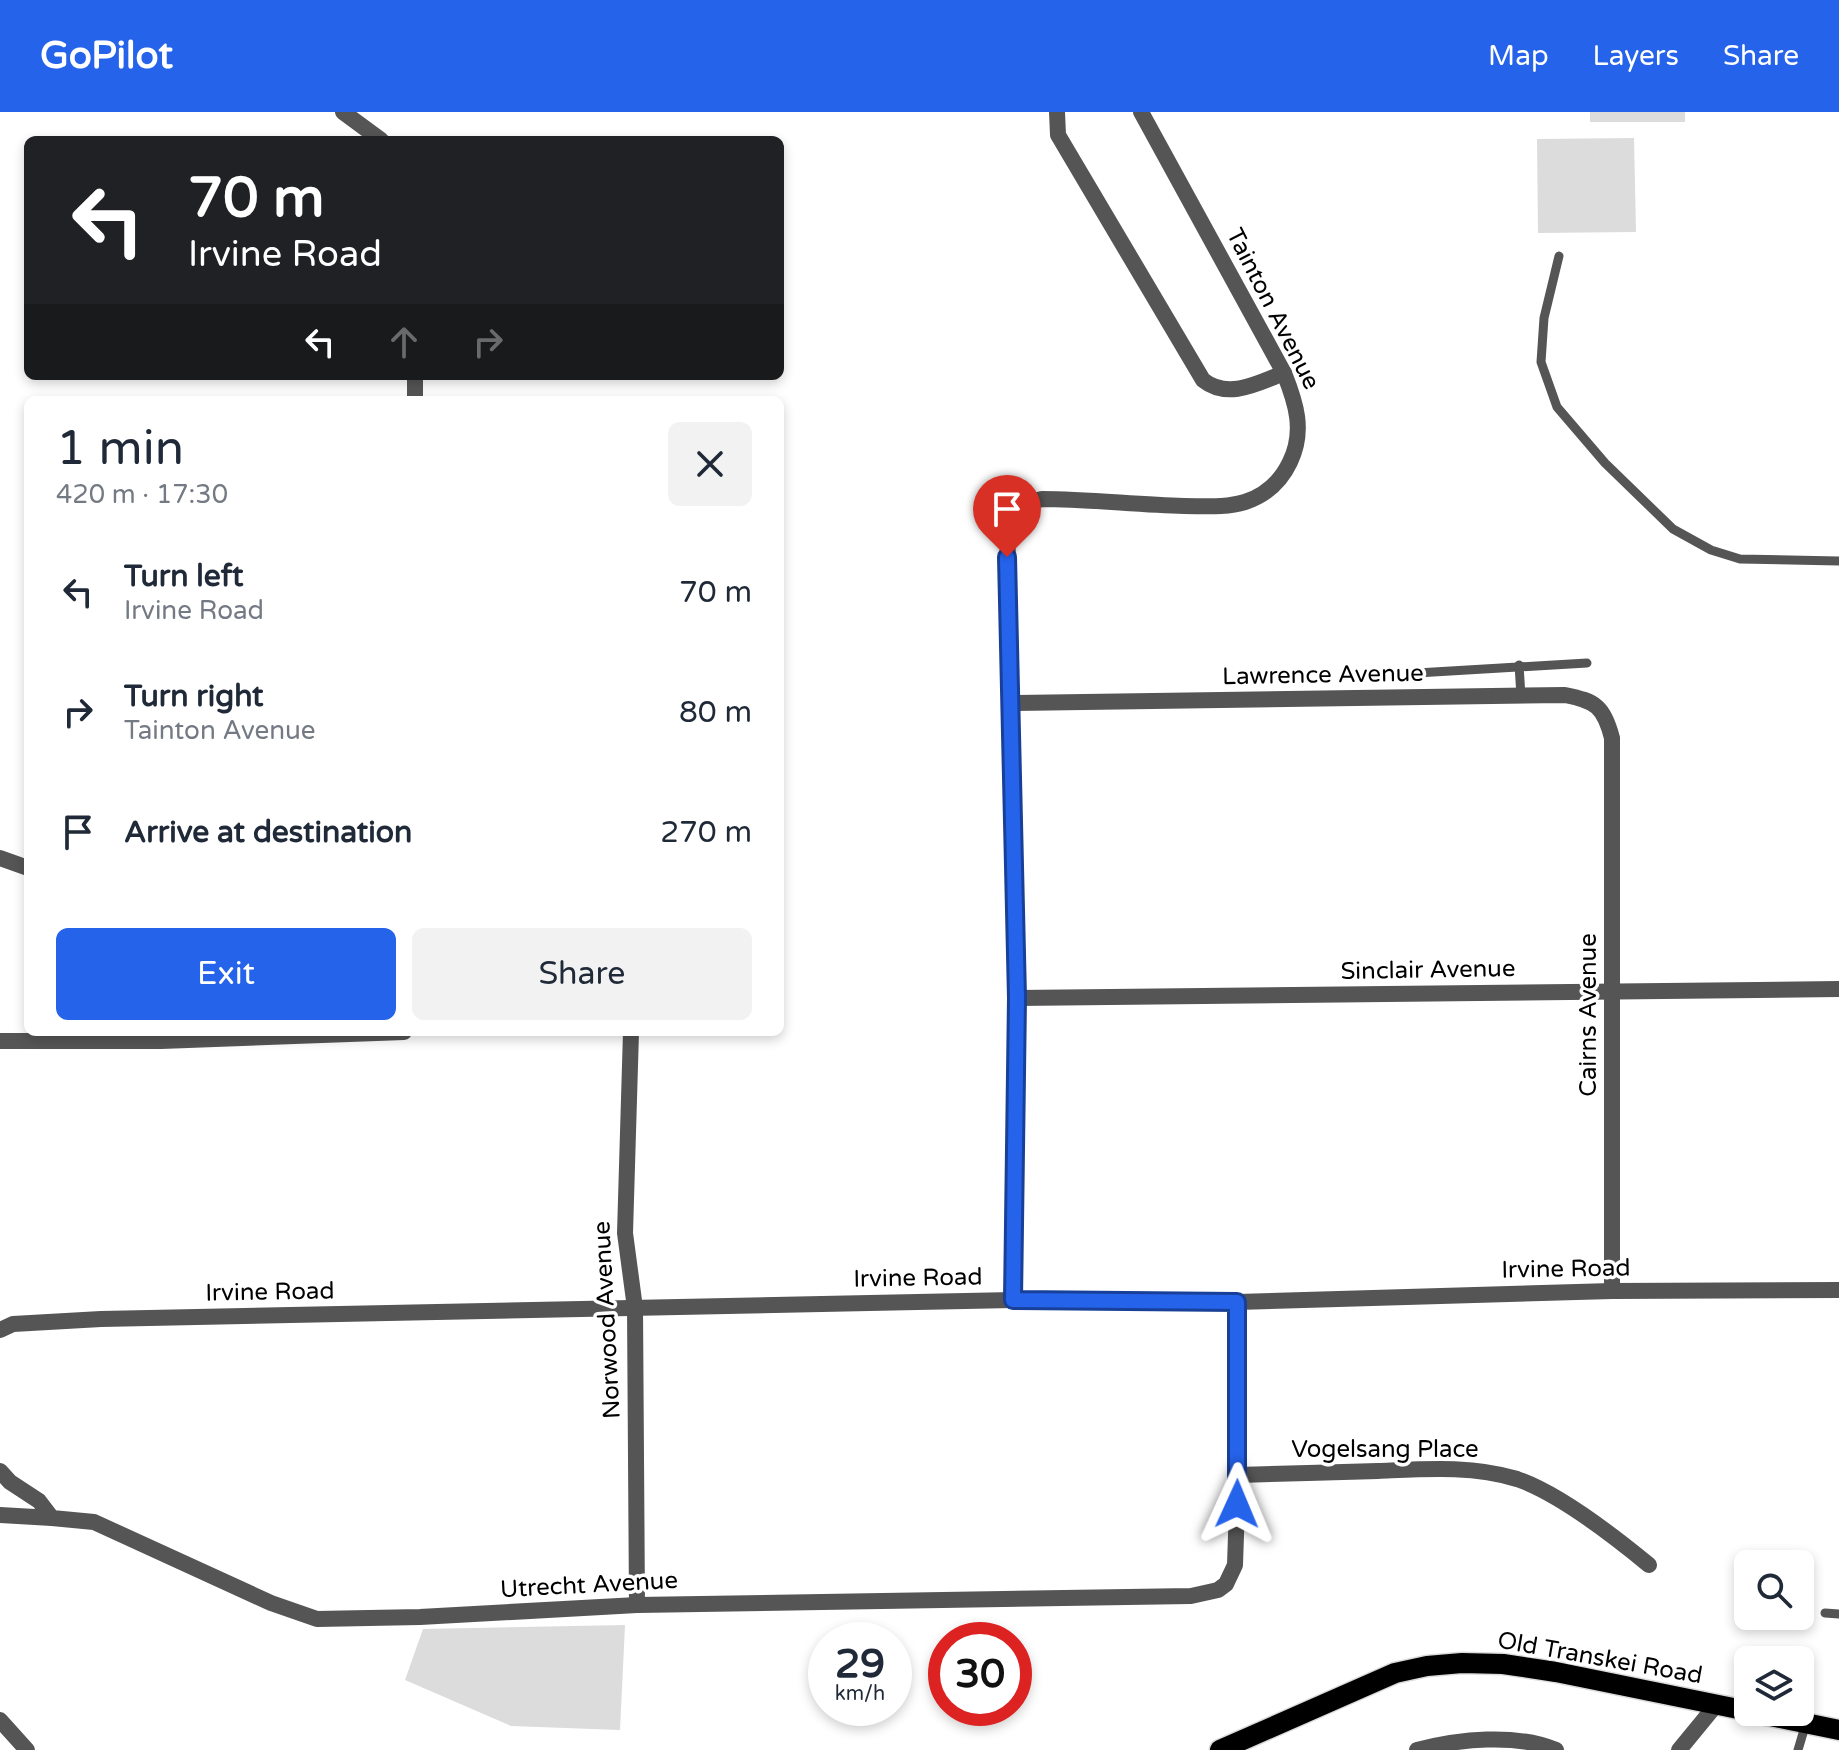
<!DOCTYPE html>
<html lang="en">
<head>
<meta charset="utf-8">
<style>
  :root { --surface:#fff; --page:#f2f2f3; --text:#1f2937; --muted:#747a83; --accent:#2563eb }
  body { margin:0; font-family:"Varela Round",sans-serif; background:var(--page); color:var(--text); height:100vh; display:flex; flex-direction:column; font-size:30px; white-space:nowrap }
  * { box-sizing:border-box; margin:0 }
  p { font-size:26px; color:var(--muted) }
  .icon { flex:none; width:44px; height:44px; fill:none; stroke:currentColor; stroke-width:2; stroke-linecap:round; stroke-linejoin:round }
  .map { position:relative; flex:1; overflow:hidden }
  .panel { position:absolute; left:24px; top:284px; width:760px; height:640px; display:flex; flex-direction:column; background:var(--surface); border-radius:12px; box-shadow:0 4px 12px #0003 }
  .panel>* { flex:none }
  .hud { position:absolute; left:24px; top:24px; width:760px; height:244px; border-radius:12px; box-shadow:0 4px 12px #0003; background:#202124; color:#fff; overflow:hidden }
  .controls { position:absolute; left:1734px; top:1438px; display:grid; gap:16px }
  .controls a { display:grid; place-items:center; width:80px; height:80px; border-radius:12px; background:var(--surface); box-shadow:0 4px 12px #0003; font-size:40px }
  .speed { position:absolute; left:808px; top:1510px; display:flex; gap:16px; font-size:40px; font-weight:700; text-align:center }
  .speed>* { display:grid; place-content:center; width:104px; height:104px; border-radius:50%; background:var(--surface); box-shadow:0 4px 12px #0003; line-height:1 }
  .speed small { font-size:20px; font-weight:400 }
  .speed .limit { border:12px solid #d22; background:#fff; color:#111 }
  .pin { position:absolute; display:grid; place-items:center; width:68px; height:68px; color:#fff; margin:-82px -34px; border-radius:50% 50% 50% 0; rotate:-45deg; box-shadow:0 0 8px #0007 }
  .pin .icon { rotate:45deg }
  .me { position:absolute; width:88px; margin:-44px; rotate:1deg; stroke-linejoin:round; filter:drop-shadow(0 0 6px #0008) }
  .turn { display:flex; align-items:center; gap:28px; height:168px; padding:0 32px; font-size:36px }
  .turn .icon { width:104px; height:104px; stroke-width:2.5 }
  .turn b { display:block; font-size:56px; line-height:68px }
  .lanes { display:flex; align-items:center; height:76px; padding:0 32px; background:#0003; justify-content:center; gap:40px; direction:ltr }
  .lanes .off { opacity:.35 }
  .round { display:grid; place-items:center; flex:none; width:84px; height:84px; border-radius:12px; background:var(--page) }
  .summary { display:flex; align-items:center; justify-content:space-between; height:136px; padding:0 32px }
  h1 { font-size:48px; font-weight:600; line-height:60px }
  .action { display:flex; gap:16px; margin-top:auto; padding:16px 32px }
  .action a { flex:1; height:92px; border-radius:12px; background:var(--accent); color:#fff; font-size:32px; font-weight:600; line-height:92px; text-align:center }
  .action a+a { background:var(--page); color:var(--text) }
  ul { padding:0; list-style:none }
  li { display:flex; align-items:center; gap:24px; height:120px; padding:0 32px }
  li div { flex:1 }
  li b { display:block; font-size:30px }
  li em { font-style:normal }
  header { display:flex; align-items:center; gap:48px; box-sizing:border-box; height:112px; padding:0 40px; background:var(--accent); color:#fff }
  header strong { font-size:38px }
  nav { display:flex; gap:44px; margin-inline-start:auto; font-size:28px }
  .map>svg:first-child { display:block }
</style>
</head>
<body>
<header>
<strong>GoPilot</strong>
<nav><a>Map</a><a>Layers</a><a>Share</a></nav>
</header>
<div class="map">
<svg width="1839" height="1638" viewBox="0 0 1839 1638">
  <rect width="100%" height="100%" fill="#fff"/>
  <g fill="#dcdcdc">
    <rect x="1590" y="0" width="95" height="10"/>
    <polygon points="1634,26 1636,120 1538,121 1537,27"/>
    <polygon points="625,1513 620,1618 511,1614 405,1568 423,1517"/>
  </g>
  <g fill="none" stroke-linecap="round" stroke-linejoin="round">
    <g stroke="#dbdbdb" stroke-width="23">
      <g id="primary">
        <polyline points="1751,1600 1839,1618"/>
        <polyline points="1220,1638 1395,1561 1427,1554 1462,1551 1503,1552 1556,1560 1748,1599"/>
      </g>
    </g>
    <g stroke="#555" stroke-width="9">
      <polyline points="1559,144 1544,206 1541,250 1557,295 1605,351 1673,417 1711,438 1740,447 1839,449"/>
      <polyline points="1519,553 1521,584"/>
      <polyline points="1400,562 1587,551"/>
      <polyline points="1825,1501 1839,1502"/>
      <polyline points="1798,1638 1806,1611"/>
    </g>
    <g stroke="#555" stroke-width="16">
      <polyline points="343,0 381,28"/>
      <path d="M1057,0L1058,23L1203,268C1228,288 1258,271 1284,261"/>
      <polyline points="415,288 415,264"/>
      <path d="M1011,591L1565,583C1596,589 1604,595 1612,626V1179"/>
      <polyline points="0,746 28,756"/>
      <polyline points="1017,886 1839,877"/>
      <polyline points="631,920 625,1121 635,1196 637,1493"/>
      <polyline points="0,929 161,929 404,920"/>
      <path d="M1013,1188L1017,886L1007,405L1020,393L1042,387C1089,387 1137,393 1184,394C1204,394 1226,396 1245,390C1266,383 1281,369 1290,350C1305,319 1296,291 1284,261L1141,0"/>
      <polyline points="0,1218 13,1212 101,1207 1013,1188 1237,1190 1612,1179 1839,1178"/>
      <polyline points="0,1359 10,1370 39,1389 52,1406 94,1410 271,1491 317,1507 420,1505 637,1493 1191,1484 1218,1478 1226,1472 1235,1453 1238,1363 1237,1190"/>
      <path d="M1238,1363C1285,1362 1331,1360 1378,1359C1424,1357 1472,1353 1517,1367C1558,1381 1615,1425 1649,1453"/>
      <polyline points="0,1403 52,1406"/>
      <polyline points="0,1608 27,1638"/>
      <path d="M1417,1638C1459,1627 1515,1621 1556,1638"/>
      <polyline points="1679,1638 1716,1593"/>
    </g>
    <use href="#primary" stroke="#000" stroke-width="20"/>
  </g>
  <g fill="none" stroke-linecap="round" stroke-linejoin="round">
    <g stroke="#184099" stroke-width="20">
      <polyline id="route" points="1007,445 1017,886 1013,1188 1237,1190 1237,1392"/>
    </g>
    <use href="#route" stroke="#2563eb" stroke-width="14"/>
  </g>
  <g text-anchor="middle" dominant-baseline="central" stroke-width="7" stroke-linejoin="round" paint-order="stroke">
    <g font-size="24" fill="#000" stroke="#fff">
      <text transform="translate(1273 197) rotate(63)">Tainton Avenue</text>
      <text transform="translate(1323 563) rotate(-1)">Lawrence Avenue</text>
      <text transform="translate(1428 858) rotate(-1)">Sinclair Avenue</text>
      <text transform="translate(1588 903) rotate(-90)">Cairns Avenue</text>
      <text transform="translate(1566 1157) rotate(-1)">Irvine Road</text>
      <text transform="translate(918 1166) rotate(-1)">Irvine Road</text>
      <text transform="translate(270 1180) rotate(-1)">Irvine Road</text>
      <text transform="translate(607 1208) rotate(-93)">Norwood Avenue</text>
      <text x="1385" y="1337">Vogelsang Place</text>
      <text transform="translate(589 1473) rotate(-3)">Utrecht Avenue</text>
      <text transform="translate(1600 1546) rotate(10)">Old Transkei Road</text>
    </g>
  </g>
</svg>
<div class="controls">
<a><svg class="icon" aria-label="search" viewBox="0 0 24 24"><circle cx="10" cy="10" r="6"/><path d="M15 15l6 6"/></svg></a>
<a><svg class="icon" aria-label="layers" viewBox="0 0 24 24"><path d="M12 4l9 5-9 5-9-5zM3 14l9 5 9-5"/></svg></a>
</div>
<div class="speed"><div>29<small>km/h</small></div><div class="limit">30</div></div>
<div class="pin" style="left:1007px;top:445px;background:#d93025"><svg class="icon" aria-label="arrive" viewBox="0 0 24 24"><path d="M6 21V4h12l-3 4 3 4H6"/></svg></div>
<svg class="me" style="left:1237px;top:1392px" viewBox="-20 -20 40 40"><path d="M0-17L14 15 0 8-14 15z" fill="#2563eb" stroke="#fff" stroke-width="4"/></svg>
<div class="hud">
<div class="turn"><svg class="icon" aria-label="left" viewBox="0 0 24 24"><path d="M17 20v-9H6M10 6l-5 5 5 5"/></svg><div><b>70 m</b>Irvine Road</div></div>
<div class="lanes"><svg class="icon" aria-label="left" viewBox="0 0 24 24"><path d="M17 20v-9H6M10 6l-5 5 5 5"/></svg><svg class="icon off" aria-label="ahead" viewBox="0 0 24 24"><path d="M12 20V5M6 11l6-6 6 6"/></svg><svg class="icon off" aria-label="right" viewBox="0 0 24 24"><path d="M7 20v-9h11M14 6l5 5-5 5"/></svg></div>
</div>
<section class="panel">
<div class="summary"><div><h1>1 min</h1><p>420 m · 17:30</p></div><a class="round"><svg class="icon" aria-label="close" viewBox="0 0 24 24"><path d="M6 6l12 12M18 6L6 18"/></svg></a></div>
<ul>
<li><svg class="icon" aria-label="left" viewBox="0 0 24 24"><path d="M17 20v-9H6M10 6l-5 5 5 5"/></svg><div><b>Turn left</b><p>Irvine Road</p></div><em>70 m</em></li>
<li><svg class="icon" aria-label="right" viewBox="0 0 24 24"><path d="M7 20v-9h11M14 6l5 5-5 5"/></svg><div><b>Turn right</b><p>Tainton Avenue</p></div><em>80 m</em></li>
<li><svg class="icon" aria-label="arrive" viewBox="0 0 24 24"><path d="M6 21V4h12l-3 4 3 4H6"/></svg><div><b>Arrive at destination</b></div><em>270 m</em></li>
</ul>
<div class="action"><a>Exit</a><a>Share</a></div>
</section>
</div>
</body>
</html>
